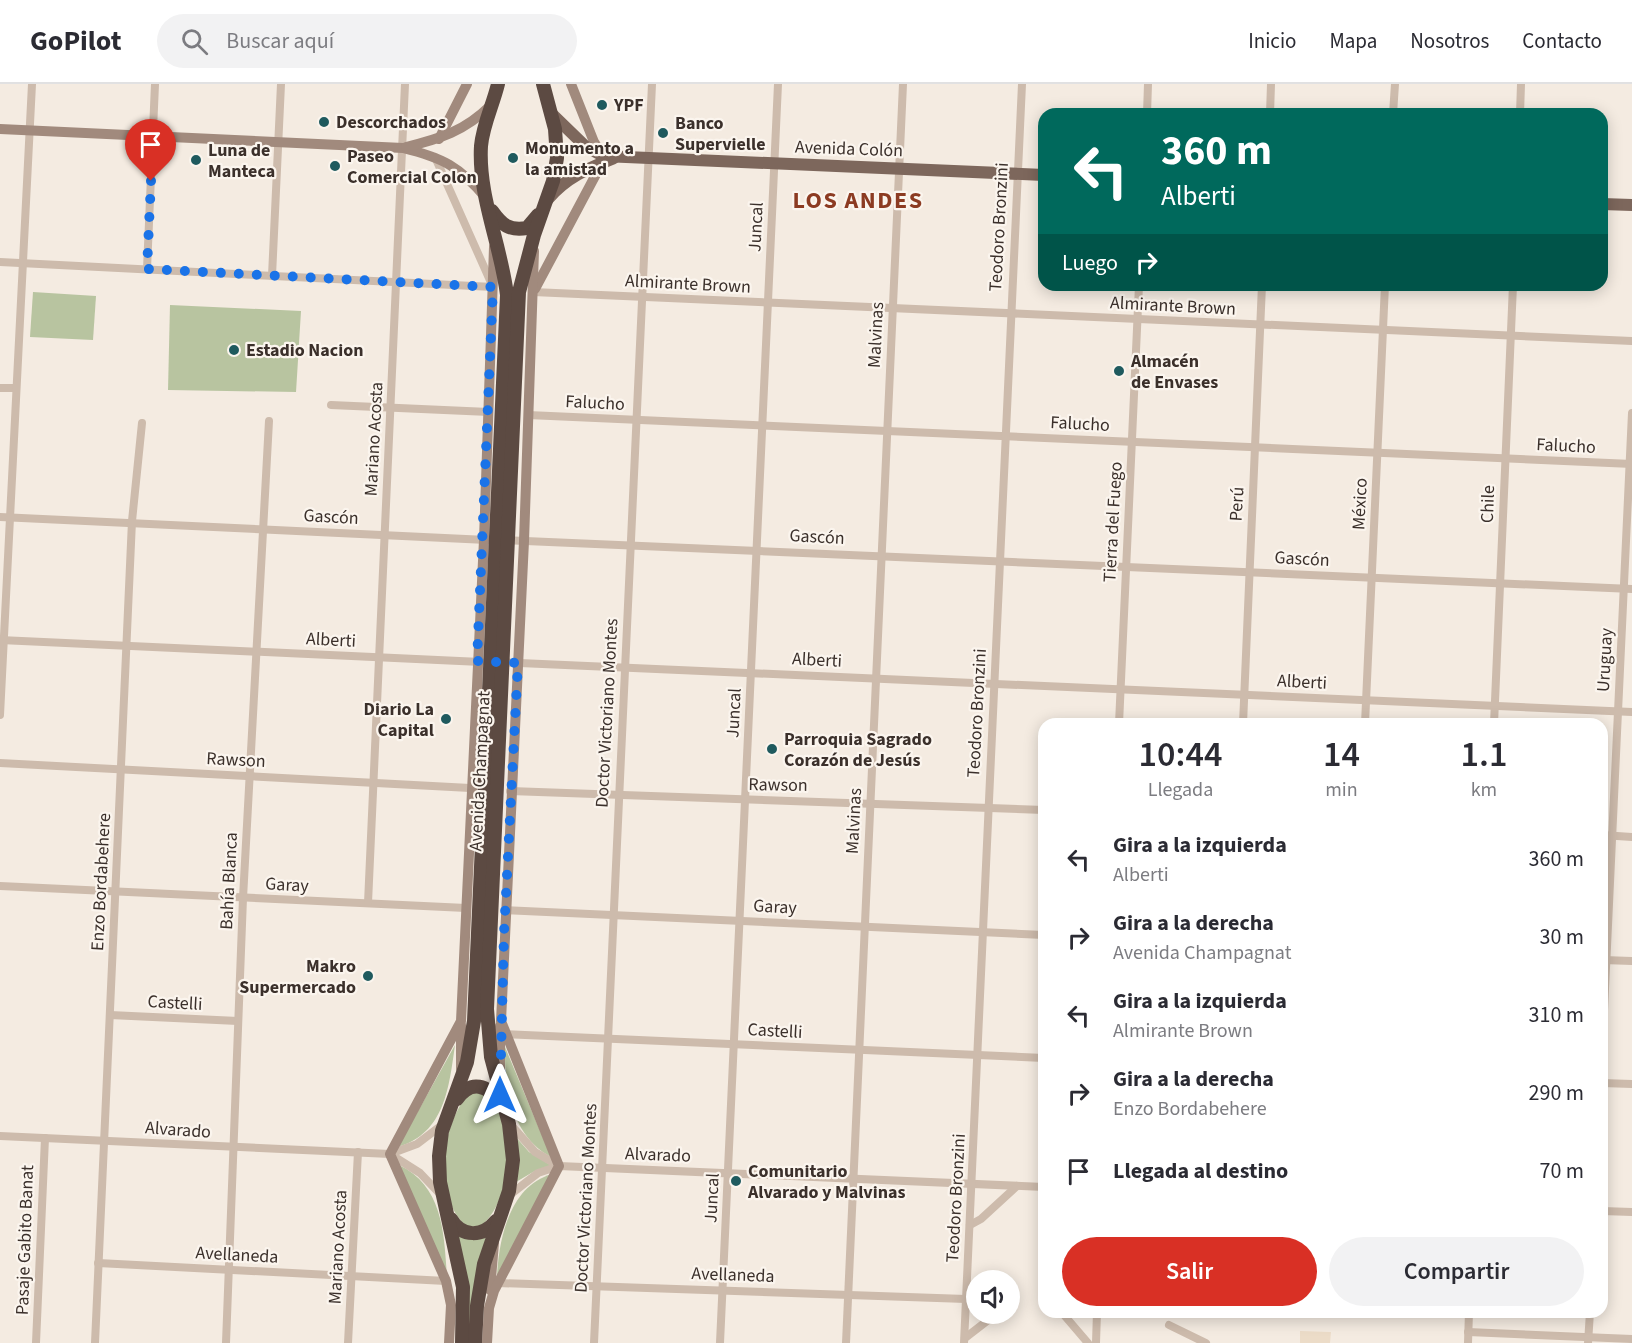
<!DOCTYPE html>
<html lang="es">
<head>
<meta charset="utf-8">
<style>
  :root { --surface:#fff; --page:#f2f2f3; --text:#2b2b33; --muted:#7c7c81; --line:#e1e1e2; --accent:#d93025 }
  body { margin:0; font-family:"Source Sans 3",sans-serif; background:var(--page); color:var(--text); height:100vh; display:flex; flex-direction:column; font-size:22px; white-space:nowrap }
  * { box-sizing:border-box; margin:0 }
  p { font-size:20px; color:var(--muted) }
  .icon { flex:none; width:33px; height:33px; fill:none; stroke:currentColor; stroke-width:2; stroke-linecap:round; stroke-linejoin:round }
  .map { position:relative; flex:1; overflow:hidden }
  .drawer { position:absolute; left:1038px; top:634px; width:570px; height:600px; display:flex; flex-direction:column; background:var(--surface); border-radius:18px; box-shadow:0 3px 15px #0003 }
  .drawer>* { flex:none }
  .guide { position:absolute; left:1038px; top:24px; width:570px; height:183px; border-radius:18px; box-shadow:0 3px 15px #0003; background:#00695c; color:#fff; overflow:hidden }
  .tools { position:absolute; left:966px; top:1186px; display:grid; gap:12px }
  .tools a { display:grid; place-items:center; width:54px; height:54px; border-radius:50%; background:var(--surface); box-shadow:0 3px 15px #0003; font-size:30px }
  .pin { position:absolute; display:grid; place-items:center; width:51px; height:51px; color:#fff; margin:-62px -26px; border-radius:50% 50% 50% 0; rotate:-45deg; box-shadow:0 0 6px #0007 }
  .pin .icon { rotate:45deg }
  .me { position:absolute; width:66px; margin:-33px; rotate:0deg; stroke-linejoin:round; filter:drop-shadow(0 0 4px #0008) }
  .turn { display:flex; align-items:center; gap:21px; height:126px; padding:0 24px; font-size:27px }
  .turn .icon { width:78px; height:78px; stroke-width:2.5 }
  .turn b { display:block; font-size:42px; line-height:51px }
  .then { display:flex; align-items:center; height:57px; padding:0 24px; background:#0003; gap:12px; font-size:22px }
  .eta { display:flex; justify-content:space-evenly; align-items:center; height:102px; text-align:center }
  .eta b { font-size:36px; font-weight:600; line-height:42px }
  .cta { display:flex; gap:12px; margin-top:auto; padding:12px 24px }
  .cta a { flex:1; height:69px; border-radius:36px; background:var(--accent); color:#fff; font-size:24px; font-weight:600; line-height:69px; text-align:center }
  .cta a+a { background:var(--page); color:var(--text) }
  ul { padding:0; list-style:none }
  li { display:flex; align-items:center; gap:18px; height:78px; padding:0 24px }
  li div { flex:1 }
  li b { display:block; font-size:22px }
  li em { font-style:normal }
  header { display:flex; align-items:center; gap:36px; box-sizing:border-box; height:84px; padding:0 30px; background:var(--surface); border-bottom:2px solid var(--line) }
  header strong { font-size:28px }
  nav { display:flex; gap:33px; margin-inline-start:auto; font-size:21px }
  .search { width:420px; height:54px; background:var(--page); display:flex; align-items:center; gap:15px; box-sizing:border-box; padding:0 21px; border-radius:33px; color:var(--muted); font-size:22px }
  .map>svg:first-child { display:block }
</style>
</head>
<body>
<header>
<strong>GoPilot</strong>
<div class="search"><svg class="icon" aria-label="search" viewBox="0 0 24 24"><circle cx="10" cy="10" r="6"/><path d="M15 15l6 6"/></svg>Buscar aquí</div>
<nav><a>Inicio</a><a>Mapa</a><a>Nosotros</a><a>Contacto</a></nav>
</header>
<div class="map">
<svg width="1632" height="1259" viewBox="0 0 1632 1259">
  <rect width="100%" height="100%" fill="#f4ebe1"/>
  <g fill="#b8c4a0">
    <polygon points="33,208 96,212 93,256 30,253"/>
    <polygon points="170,221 301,227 296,308 168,306"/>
    <path d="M455,961C449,1003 445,1049 398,1063Z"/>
    <path d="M505,963L551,1073C512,1053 504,1004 505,963Z"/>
    <path d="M480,1008C485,1012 491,1016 494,1020C516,1052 511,1122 478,1144L466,1142C432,1110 441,1043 468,1010Z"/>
    <polygon points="515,1052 529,1068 552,1082 533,1088 516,1098"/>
    <path d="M399,1081C443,1102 444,1149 447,1192Z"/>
    <path d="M552,1090L497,1192C499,1153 510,1102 552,1090Z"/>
    <polygon points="458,1152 475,1155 486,1153 470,1259 466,1259 468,1198"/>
  </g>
  <polygon fill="#ecdcc8" points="1300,1247 1331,1248 1330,1259 1300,1259"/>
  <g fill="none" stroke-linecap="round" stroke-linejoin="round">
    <g stroke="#cdbbac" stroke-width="8">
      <polyline points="1147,30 1148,0"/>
      <polyline points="1270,30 1271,0"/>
      <polyline points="1393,30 1395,0"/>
      <polyline points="1520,30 1521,0"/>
      <polyline points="0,178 493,203 435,73"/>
      <polyline points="147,185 155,0"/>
      <polyline points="272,192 281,0"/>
      <polyline points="533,208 1632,257"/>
      <polyline points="0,304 15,304"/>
      <polyline points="331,321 489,328"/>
      <polyline points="528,331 1632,380"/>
      <polyline points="0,433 487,456"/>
      <polyline points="505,456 1632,505"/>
      <polyline points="0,556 481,578"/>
      <polyline points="499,578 1632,628"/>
      <polyline points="0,631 32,0"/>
      <polyline points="1119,640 1139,201"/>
      <polyline points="1243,640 1262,201"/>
      <polyline points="1365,640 1385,201"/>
      <polyline points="1494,640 1513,201"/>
      <polyline points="0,679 470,704"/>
      <polyline points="510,707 1044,726"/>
      <polyline points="1602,751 1632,753"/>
      <polyline points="0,802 466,824"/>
      <polyline points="368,819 405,0"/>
      <polyline points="505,826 1044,851"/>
      <polyline points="1603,876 1632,877"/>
      <polyline points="110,931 238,937"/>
      <polyline points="505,950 1044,974"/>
      <polyline points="1602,969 1632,329"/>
      <polyline points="1602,999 1632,1000"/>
      <polyline points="511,1041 535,1068 559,1082"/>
      <polyline points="0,1052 390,1070 417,1060 442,1041"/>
      <polyline points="390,1070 420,1089 440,1110"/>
      <polyline points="511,1110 538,1089 559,1082 1044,1103"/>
      <polyline points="1602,1127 1632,1128"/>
      <polyline points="970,1141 981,1135 1017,1102"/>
      <polyline points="98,1179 446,1197"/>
      <polyline points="498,1199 966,1215"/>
      <polyline points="1067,1228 1064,1231 1088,1259"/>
      <polyline points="1169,1241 1206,1259"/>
      <polyline points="1468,1248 1632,1255"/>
      <polyline points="965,1254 996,1230"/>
      <polyline points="36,1259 45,1054"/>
      <polyline points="95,1259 132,437 142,339"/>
      <polyline points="226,1259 243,814 269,337"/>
      <polyline points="348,1259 358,1068"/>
      <polyline points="594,1259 652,0"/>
      <polyline points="720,1259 778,0"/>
      <polyline points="846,1259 903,0"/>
      <polyline points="964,1259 1022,0"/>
      <polyline points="1096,1259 1097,1228"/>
      <polyline points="1468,1259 1469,1228"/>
      <polyline points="1588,1259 1590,1228"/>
    </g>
    <g stroke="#a18a7d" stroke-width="10">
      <polyline points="571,0 594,58 603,72"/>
      <path d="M0,45L403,64C443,74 459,82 486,114"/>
      <polyline points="439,55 467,0"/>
      <path d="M406,63C439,55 465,47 490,22"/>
      <polyline points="535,205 602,79"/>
      <polyline points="500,942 500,993"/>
      <polyline points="461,985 461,941"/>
      <polyline points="490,1206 494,1159"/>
      <polyline points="449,1259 451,1221 446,1197 390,1070 461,937 484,456 494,163"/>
      <polyline points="487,1259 489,1224 494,1207 559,1082 501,937 524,457 534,167"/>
    </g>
    <g stroke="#7d675c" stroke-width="12">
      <polyline points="551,29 585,62 603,72 1044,91"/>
      <path d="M548,115C567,93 587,85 614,74"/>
      <polyline points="1602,120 1632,121"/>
    </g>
    <g stroke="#5c4a42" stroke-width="14">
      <path d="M492,127C502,141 509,147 527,144L538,131"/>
      <path d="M457,1015C471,995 488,1001 500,1019"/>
      <path d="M451,1135C462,1154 483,1153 496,1137"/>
      <path d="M462,1259L463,1203L440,1098L439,1072L442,1047L467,978L474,937L507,211C501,161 478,112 481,62C483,40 493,21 498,0"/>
      <polyline points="475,1259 477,1222 484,1180 509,1107 513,1076 509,1040 491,973 487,925 519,208 534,151 553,97 557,74 555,45 543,0"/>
    </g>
  </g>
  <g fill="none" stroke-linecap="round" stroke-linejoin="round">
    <polyline stroke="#1a73e8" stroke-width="10" stroke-dasharray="0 18" points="151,97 147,185 493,203 477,577 518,579 504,849 500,1011"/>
  </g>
  <g fill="#1f5a5e" stroke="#fbf5ee" stroke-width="2">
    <circle cx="602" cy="21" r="6"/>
    <circle cx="324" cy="38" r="6"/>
    <circle cx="663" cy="49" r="6"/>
    <circle cx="513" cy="74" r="6"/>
    <circle cx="196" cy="76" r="6"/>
    <circle cx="335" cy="82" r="6"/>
    <circle cx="234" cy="266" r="6"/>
    <circle cx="1119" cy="287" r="6"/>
    <circle cx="446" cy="635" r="6"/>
    <circle cx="772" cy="665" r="6"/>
    <circle cx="368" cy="892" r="6"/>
    <circle cx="736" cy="1097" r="6"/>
  </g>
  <g text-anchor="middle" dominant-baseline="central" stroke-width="4.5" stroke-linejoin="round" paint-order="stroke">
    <g font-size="18" font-weight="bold" fill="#3b302b" stroke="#fbf5ee" text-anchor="start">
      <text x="614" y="21">YPF</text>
      <text x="336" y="38">Descorchados</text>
      <text x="675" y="39">Banco<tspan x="675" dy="21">Supervielle</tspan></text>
      <text x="525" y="64">Monumento a<tspan x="525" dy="21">la amistad</tspan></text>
      <text x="208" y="66">Luna de<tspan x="208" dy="21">Manteca</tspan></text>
      <text x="347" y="72">Paseo<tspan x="347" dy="21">Comercial Colon</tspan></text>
      <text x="246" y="266">Estadio Nacion</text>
      <text x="1131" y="277">Almacén<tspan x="1131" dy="21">de Envases</tspan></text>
      <text x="434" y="625" text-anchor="end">Diario La<tspan x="434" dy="21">Capital</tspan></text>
      <text x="784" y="655">Parroquia Sagrado<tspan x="784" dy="21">Corazón de Jesús</tspan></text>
      <text x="356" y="882" text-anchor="end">Makro<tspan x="356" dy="21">Supermercado</tspan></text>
      <text x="748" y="1087">Comunitario<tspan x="748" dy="21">Alvarado y Malvinas</tspan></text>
    </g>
    <g font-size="18" fill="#3b302b" stroke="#fbf5ee">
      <text transform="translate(849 65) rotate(2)">Avenida Colón</text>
      <text transform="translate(756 143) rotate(-87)">Juncal</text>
      <text transform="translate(999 143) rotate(-87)">Teodoro Bronzini</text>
      <text transform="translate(688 200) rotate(3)">Almirante Brown</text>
      <text transform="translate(1173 222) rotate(3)">Almirante Brown</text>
      <text transform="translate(876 251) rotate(-87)">Malvinas</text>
      <text transform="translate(595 319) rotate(3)">Falucho</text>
      <text transform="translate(1080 340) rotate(3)">Falucho</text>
      <text transform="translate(374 355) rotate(-87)">Mariano Acosta</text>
      <text transform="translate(1566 362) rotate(3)">Falucho</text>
      <text transform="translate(1237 420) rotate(-87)">Perú</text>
      <text transform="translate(1360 420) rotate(-87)">México</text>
      <text transform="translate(1488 420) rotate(-88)">Chile</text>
      <text transform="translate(331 433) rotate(3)">Gascón</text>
      <text transform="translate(1113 438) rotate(-87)">Tierra del Fuego</text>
      <text transform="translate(817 453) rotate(3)">Gascón</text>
      <text transform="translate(1302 475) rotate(3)">Gascón</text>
      <text transform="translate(331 556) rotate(3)">Alberti</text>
      <text transform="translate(817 576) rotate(3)">Alberti</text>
      <text transform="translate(1605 576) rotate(-87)">Uruguay</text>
      <text transform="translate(1302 598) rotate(3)">Alberti</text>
      <text transform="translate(607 629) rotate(-87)">Doctor Victoriano Montes</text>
      <text transform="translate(734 629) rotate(-87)">Juncal</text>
      <text transform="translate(977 629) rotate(-87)">Teodoro Bronzini</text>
      <text transform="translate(236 676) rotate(3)">Rawson</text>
      <text transform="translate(480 687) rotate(-87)">Avenida Champagnat</text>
      <text transform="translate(778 701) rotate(1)">Rawson</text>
      <text transform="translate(854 737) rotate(-87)">Malvinas</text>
      <text transform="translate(229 797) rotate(-87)">Bahía Blanca</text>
      <text transform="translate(101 798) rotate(-87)">Enzo Bordabehere</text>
      <text transform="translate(287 801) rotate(3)">Garay</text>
      <text transform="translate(775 823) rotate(3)">Garay</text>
      <text transform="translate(175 919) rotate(3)">Castelli</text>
      <text transform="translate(775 947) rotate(3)">Castelli</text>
      <text transform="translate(178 1046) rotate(4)">Alvarado</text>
      <text transform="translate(658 1071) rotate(2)">Alvarado</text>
      <text transform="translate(586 1114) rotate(-87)">Doctor Victoriano Montes</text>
      <text transform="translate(712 1114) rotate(-87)">Juncal</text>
      <text transform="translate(956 1114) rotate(-87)">Teodoro Bronzini</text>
      <text transform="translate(25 1156) rotate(-88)">Pasaje Gabito Banat</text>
      <text transform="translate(338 1163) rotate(-87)">Mariano Acosta</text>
      <text transform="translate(237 1171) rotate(3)">Avellaneda</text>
      <text transform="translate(733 1191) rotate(2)">Avellaneda</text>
    </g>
    <g font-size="24" font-weight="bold" letter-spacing="1.5" fill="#8c3b22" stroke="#fbf5ee">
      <text x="858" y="116">LOS ANDES</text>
    </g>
  </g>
</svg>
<div class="tools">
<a><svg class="icon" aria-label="sound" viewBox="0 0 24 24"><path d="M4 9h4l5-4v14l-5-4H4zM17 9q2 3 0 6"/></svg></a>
</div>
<div class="pin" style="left:151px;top:97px;background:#d93025"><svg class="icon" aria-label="arrive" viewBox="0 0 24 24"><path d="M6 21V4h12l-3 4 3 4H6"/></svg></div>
<svg class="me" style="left:500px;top:1011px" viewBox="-20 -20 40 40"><path d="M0-17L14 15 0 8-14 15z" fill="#1a73e8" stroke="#fff" stroke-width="4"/></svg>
<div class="guide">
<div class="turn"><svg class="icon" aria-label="left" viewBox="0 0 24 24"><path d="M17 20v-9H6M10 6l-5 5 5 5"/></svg><div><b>360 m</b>Alberti</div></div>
<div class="then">Luego<svg class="icon" aria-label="right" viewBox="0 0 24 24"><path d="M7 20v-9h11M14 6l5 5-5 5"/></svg></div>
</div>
<section class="drawer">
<div class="eta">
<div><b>10:44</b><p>Llegada</p></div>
<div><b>14</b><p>min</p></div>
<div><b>1.1</b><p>km</p></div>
</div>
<ul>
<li><svg class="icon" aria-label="left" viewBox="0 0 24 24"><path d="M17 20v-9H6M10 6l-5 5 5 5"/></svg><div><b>Gira a la izquierda</b><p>Alberti</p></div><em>360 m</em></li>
<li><svg class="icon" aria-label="right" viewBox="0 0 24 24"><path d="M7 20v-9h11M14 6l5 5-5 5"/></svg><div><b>Gira a la derecha</b><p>Avenida Champagnat</p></div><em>30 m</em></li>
<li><svg class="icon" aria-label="left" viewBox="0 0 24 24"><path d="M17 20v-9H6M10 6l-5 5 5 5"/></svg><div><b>Gira a la izquierda</b><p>Almirante Brown</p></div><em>310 m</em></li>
<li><svg class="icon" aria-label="right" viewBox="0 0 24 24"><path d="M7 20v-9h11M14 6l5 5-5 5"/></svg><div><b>Gira a la derecha</b><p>Enzo Bordabehere</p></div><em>290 m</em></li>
<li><svg class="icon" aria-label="arrive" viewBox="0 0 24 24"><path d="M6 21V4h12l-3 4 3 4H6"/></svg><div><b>Llegada al destino</b></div><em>70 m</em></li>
</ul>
<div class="cta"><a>Salir</a><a>Compartir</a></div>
</section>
</div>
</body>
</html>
